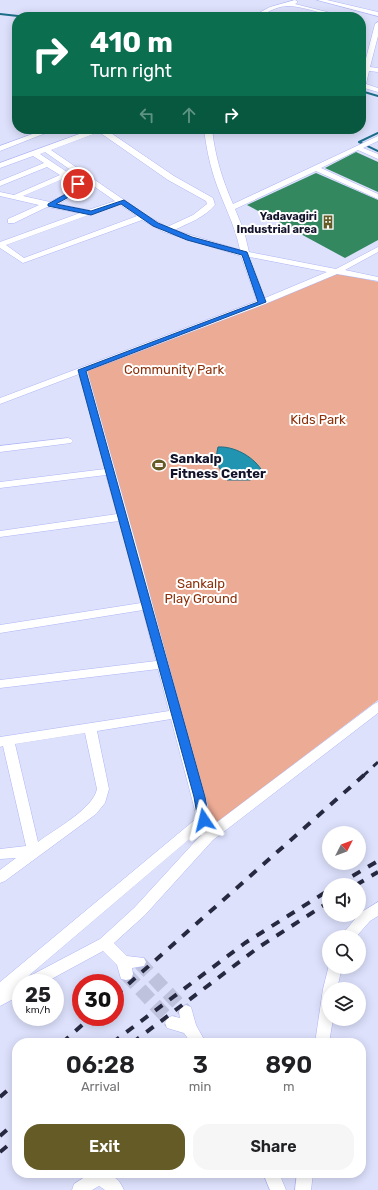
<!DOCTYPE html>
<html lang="en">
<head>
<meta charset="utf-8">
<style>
  :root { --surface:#fff; --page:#f6f6f6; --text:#202124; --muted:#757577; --accent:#645b27 }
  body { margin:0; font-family:Rubik,sans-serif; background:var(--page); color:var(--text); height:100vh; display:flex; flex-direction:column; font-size:15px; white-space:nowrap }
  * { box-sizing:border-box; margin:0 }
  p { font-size:13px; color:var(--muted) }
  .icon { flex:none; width:22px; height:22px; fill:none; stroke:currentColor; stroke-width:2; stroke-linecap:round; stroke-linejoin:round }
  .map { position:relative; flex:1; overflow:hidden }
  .panel { position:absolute; left:12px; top:1038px; width:354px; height:140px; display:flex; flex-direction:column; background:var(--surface); border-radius:16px; box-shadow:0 2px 10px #0003 }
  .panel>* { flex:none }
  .guide { position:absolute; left:12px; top:12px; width:354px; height:122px; border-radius:16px; box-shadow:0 2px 10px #0003; background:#0b6e4f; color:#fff; overflow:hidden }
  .needle { width:26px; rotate:48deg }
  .tools { position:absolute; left:322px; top:826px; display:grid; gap:8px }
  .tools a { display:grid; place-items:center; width:44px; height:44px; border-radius:50%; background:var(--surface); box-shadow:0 2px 10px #0003; font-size:20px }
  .speed { position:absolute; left:12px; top:974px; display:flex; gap:8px; font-size:20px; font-weight:700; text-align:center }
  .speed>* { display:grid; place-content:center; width:52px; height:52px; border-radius:50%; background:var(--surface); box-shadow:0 2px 10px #0003; line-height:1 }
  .speed small { font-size:10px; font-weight:400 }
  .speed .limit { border:6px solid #d22; background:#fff; color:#111 }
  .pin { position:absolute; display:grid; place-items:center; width:34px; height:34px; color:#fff; margin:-17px; border:2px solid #fff; border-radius:50%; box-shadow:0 1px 4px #0007 }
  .me { position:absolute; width:44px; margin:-22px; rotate:350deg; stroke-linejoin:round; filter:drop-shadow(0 0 3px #0008) }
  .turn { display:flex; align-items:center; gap:14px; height:84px; padding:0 12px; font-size:18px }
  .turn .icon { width:52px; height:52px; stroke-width:2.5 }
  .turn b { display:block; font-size:28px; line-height:34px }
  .lanes { display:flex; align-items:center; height:38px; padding:0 12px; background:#0003; justify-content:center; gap:20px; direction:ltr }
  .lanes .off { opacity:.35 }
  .eta { display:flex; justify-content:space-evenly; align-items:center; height:68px; text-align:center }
  .eta b { font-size:24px; font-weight:600; line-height:28px }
  .cta { display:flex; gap:8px; margin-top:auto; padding:8px 12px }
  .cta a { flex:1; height:46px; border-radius:16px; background:var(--accent); color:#fff; font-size:16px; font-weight:600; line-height:46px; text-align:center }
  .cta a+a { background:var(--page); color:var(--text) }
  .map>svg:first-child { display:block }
</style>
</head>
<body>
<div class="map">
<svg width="378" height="1190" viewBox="0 0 378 1190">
  <rect width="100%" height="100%" fill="#dde1fc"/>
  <polygon fill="#ecab95" points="339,273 378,282 378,700 211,827 208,806 87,370 264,304"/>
  <path fill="#2094b0" stroke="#1c6e88" d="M218,447C234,446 252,456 261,469L258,476L250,480H227C219,468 214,462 218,447Z"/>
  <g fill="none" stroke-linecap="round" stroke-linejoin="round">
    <g stroke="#1c6e88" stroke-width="2">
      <polyline points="0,14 27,17 57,17"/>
      <polyline points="361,91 378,96"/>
      <polyline points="378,133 359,142 378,151"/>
    </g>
  </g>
  <g fill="#33885f">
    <polygon points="356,152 378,162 378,192 325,168"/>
    <polygon points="316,173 378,200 378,240 345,258 247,205"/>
  </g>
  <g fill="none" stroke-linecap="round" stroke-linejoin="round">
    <g stroke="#bfc2dd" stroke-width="14" stroke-dasharray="14 7" stroke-linecap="butt">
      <polyline points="139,962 186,1012"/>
      <polyline points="126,974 172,1023"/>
    </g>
    <g stroke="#aeb5f6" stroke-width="1">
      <g id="minor">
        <path d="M295,0L298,2L295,4L347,17C327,17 309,7 289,6C275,5 264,17 251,17L270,7Z"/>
        <polygon points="317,0 327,0 378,12 378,16"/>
        <polygon points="378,22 378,36 370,67 378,68 378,72 369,71 366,84 378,88 378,92 361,87 363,70 361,70 361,66 364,66 375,24"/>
        <polygon points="46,129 56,129 0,151 0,146"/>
        <path d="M93,129H105L174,176L213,198L215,205C205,217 189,223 174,230L240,250C235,224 222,202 214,177C209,161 206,146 204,129H212C215,156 222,179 233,204L378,136V141L363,148L378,154V159L358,150L321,168L378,194V199L316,171L235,209L244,231L249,252L336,269L378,247V252L345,270L378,277V281L337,274L265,304L87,371L141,562L212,826L374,704L378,702V713L213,840L145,915L114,943L127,956L144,958L146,962L144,966L132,968L133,974L131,979L126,980L121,979L117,965L103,951L44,983H21V995L0,1006V982L197,818L171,719L97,731L109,789L105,803L96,814L5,881L0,883V870L16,858L0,859V849L26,846L3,746L0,747V737L169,711L158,669L0,688V680L156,661L143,610L0,633V625L141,603L119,521L0,537V531L117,514L106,475L0,488V482L105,469L79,374L0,404V398L257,301L241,256L164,232L142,220L23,263L0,248V242L80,213L47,207L14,223H8V219L39,205L0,196V192L14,195L60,175L47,167L0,186V181L44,163L33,156L0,168V163ZM99,132L168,180L206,201L207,204L193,215L167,227L146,215L51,150ZM45,152L115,201L88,210L58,204L79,193L82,187L76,178L40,154ZM65,178L74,187L73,190L50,202L23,196ZM119,204L137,216L24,258L6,245ZM250,257L327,272L265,298ZM85,733L97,789C93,809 55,829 38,842L15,744ZM200,830L201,835L135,907L100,939L26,978Z"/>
        <polygon points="68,438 71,439 73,441 71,443 0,452 0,446"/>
        <polygon points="378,902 378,916 370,921 356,937 340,937 360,913"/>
        <polygon points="329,965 329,967 342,967 337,989 329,989 329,1019 333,1019 329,1043 315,1043 323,989"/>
        <polygon points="186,1005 191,1007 196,1025 206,1043 191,1043 184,1033 167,1028 165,1023 167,1018 172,1016 180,1018 179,1012 181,1007"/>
        <path d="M91,1173C107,1173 117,1174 124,1190H105L99,1186L92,1190H72L74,1184Z"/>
        <polygon points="263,1173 279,1173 286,1190 270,1190"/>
        <polygon points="297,1173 313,1173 311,1190 295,1190"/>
      </g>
    </g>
    <use href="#minor" fill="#fff" fill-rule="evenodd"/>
    <polyline stroke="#272940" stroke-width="3" stroke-dasharray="7 7" stroke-linecap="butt" points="363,776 378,762"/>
    <g stroke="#272940" stroke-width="4" stroke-dasharray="9 9" stroke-linecap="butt">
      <polyline points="337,885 378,861"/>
      <polyline points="356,885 378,872"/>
      <polyline points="115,996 364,775"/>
      <polyline points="62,1043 91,1017"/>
      <polyline points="112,1043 245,943 329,890"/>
      <polyline points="132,1043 259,947 329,902"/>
      <polyline points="0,1097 17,1082"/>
      <polyline points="0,1136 17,1121"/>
      <polyline points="0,1152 17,1138"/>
    </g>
  </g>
  <polygon fill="#1a73e8" stroke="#114b97" points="75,183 81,184 78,192 56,204 91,211 124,200 158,223 192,237 247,252 266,302 86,371 205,797 209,820 204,824 198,820 194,797 78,370 258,302 242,255 187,240 153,226 121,204 91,215 48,206 48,204 73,190"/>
  <defs>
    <g id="building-bare" transform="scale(1.08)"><path d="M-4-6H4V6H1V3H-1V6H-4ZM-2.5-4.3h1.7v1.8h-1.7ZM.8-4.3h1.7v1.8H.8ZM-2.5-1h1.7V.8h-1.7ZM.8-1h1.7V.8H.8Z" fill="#645b27" stroke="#fff" stroke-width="2.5" paint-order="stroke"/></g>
    <g id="stadium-bare" transform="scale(1.08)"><path d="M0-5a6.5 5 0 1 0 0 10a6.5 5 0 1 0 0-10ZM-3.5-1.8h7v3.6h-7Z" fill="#645b27" stroke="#fff" stroke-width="2.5" paint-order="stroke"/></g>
  </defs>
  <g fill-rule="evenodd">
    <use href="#building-bare" x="328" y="222"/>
    <use href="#stadium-bare" x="159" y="465"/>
  </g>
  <g text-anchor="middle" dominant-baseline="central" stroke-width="4" stroke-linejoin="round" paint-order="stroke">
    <g font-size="11" font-weight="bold" fill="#13142b" stroke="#fff" text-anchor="end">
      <text x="317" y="216">Yadavagiri<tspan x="317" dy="13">Industrial area</tspan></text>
    </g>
    <g font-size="13" fill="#8e310b" stroke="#fff">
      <text x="174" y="369">Community Park</text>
      <text x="318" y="419">Kids Park</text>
      <text x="201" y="583">Sankalp<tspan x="201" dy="15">Play Ground</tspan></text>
    </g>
    <g font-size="13" font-weight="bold" fill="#13142b" stroke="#fff" text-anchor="start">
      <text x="170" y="458">Sankalp<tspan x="170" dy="15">Fitness Center</tspan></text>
    </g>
  </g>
</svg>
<div class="tools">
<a><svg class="needle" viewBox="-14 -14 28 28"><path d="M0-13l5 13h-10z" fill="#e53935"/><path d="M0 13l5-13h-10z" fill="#757577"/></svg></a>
<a><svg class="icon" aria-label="sound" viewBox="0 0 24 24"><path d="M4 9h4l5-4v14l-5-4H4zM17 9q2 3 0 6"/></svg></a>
<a><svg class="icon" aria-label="search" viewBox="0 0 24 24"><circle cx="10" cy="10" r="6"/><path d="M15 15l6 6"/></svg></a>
<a><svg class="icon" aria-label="layers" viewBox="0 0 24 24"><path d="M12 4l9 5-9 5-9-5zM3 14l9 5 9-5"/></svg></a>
</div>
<div class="speed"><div>25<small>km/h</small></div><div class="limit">30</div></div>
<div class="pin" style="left:78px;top:184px;background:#d93025"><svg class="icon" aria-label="arrive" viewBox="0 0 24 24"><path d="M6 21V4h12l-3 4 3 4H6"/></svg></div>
<svg class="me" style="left:204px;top:820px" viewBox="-20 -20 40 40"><path d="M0-17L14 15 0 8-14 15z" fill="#1a73e8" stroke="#fff" stroke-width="4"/></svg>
<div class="guide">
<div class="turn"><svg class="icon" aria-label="right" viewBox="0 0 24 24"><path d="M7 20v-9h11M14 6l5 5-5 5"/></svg><div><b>410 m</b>Turn right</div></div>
<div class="lanes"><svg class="icon off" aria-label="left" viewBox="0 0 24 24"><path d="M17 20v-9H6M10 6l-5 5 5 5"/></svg><svg class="icon off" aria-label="ahead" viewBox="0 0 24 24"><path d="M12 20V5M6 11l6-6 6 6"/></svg><svg class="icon" aria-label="right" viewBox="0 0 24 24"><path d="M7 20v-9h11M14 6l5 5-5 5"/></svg></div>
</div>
<section class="panel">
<div class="eta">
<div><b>06:28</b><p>Arrival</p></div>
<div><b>3</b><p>min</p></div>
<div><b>890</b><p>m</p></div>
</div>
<div class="cta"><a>Exit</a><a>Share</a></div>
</section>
</div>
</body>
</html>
